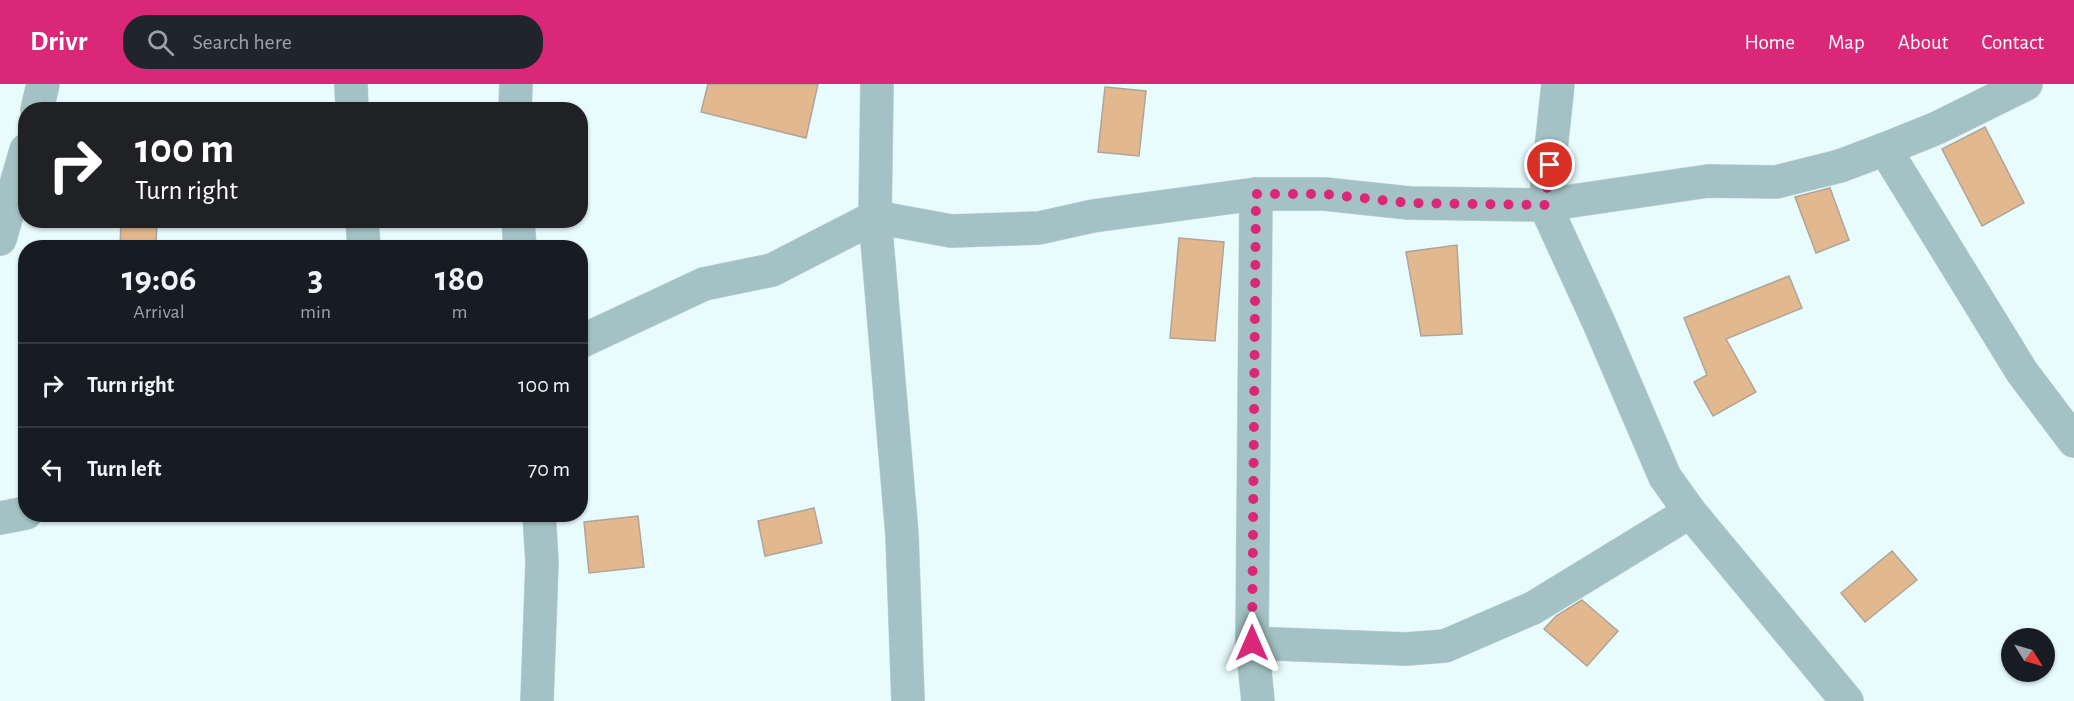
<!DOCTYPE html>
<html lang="en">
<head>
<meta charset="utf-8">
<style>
  :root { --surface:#171b24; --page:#20242c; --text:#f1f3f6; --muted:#9ea1a6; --line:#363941; --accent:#db2777 }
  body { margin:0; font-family:"Alegreya Sans",sans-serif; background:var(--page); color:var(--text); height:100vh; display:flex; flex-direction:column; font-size:22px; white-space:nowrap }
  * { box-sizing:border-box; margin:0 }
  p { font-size:20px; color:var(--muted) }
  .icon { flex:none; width:33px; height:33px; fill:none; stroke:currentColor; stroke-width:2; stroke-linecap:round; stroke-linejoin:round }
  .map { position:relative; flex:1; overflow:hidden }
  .side { position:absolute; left:18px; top:156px; width:570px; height:282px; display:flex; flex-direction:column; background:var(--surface); border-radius:24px; box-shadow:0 2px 4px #0004 }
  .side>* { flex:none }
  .top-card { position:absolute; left:18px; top:18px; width:570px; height:126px; border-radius:24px; box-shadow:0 2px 4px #0004; background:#202124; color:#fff; overflow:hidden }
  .needle { width:39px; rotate:127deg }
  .buttons { position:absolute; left:2001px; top:544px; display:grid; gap:12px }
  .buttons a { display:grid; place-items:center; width:54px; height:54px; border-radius:50%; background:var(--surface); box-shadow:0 2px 4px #0004; font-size:30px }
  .pin { position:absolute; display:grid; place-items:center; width:51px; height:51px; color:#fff; margin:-26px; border:3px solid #fff; border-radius:50%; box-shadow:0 2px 6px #0007 }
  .me { position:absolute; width:66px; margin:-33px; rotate:0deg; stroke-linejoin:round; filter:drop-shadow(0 0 4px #0008) }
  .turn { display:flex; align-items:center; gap:21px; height:126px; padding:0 18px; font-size:27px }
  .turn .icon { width:78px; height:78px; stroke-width:2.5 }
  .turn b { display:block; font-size:42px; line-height:51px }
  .eta { display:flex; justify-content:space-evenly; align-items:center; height:102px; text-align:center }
  .eta b { font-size:36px; font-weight:600; line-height:42px }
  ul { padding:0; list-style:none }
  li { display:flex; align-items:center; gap:18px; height:84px; padding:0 18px; border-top:2px solid var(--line) }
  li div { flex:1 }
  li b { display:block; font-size:22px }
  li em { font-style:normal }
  header { display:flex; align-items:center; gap:36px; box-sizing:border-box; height:84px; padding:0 30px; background:var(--accent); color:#fff }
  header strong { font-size:28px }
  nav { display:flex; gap:33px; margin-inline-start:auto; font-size:21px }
  .search { width:420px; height:54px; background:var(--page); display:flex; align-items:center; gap:15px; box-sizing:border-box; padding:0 21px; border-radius:24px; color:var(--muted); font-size:22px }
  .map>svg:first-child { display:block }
</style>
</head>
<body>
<header>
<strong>Drivr</strong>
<div class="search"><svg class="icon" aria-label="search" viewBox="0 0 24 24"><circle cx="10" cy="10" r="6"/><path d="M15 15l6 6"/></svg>Search here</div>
<nav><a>Home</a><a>Map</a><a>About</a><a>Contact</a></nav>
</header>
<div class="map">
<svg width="2074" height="617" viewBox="0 0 2074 617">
  <rect width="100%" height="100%" fill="#e8fcfd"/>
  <g fill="#e2b88e" stroke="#afa499" stroke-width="1.5">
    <polygon points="708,0 818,0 806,54 701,28"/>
    <polygon points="1105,3 1146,7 1139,72 1098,68"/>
    <polygon points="1985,43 2024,119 1982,142 1942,65"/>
    <polygon points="1830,104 1849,156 1816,169 1795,113"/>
    <polygon points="121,136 157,136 156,164 120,164"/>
    <polygon points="1179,154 1224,158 1215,257 1170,254"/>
    <polygon points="1457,161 1462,250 1421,252 1406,168"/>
    <polygon points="1789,192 1802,224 1726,255 1756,308 1713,332 1694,298 1707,291 1684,234"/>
    <polygon points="814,424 822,459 765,472 758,437"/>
    <polygon points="638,432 644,483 589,489 584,438"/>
    <polygon points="1892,467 1917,496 1865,538 1841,509"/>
    <polygon points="1582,516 1618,547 1587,582 1544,545 1556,532"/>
  </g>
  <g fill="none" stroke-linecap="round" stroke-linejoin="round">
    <g stroke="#c5d7d8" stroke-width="34">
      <g id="minor">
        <polyline points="351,0 352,26"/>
        <polyline points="877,0 875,133 902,451 908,617"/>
        <polyline points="1558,0 1545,121 1599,239 1665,393 1690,428 1847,617"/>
        <polyline points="37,26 43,0"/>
        <polyline points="515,26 516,0"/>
        <polyline points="1885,65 2022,288 2074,357"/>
        <polyline points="1256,110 1252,559 1258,617"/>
        <polyline points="362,136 364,164"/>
        <polyline points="518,136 520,164"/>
        <polyline points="0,155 26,66"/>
        <polyline points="580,258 704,200 772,186 875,133 951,147 1039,144 1093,132 1256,110 1324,110 1409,119 1545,121 1708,97 1776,98 1840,82 1885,65 1937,44 2026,0"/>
        <polyline points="0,434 26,429"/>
        <polyline points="1252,559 1406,565 1445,562 1533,524 1690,428"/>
        <polyline points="537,617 542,478 539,430"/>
      </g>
    </g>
    <use href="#minor" stroke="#a4c2c5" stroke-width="33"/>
  </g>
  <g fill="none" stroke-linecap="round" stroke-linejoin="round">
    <polyline stroke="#db2777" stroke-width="10" stroke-dasharray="0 18" points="1252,559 1256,110 1324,110 1409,119 1545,121 1550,81"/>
  </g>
</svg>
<div class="buttons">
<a><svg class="needle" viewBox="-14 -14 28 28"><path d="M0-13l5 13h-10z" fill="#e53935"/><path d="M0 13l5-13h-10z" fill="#9ea1a6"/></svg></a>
</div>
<div class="pin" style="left:1550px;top:81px;background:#d93025"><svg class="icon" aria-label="arrive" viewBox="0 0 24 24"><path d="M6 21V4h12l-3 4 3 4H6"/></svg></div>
<svg class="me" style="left:1252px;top:559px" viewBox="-20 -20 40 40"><path d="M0-17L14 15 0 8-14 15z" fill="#db2777" stroke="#fff" stroke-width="4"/></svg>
<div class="top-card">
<div class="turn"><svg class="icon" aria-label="right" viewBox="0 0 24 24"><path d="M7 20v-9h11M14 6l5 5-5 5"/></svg><div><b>100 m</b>Turn right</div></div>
</div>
<section class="side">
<div class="eta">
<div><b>19:06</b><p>Arrival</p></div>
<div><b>3</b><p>min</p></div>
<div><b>180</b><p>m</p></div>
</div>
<ul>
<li><svg class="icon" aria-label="right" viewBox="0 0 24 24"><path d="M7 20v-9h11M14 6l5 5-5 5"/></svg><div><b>Turn right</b></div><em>100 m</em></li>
<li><svg class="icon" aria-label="left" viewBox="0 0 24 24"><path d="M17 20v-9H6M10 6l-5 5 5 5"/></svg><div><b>Turn left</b></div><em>70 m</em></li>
</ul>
</section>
</div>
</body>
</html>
